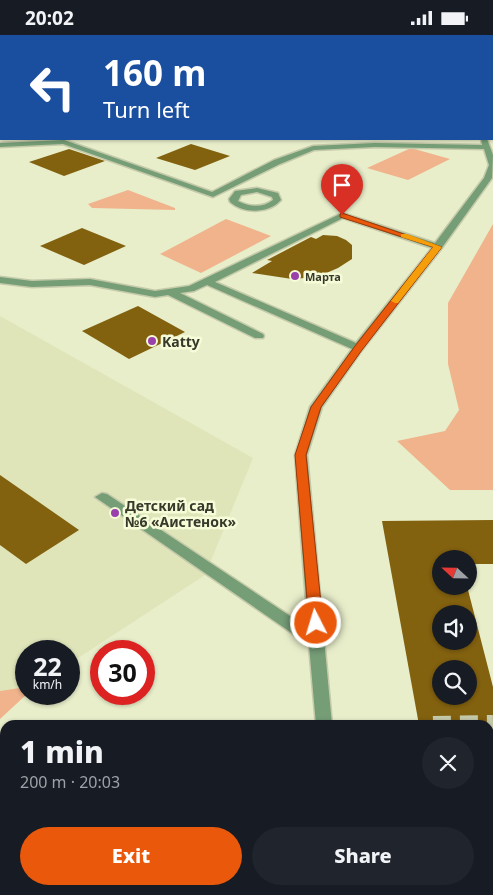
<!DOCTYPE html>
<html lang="en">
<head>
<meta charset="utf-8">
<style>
  :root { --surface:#171b24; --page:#20242c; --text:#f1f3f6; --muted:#9ea1a6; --accent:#ea580c }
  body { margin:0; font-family:"Noto Sans",sans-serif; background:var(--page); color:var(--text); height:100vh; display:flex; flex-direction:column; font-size:19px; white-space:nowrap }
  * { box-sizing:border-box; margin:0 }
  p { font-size:16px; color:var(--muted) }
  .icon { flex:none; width:28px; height:28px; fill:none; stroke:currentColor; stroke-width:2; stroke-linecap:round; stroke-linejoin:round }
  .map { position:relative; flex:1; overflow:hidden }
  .panel { position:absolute; left:0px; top:685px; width:494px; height:175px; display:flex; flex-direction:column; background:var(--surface); border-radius:15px 15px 0 0; box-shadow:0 1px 4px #0004 }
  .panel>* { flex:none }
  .guide { position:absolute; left:0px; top:0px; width:494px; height:105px; box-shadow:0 1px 4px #0004; background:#1a4fa0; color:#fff; overflow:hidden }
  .needle { width:32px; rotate:292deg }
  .buttons { position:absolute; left:432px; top:515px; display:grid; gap:10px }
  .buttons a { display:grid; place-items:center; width:45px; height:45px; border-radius:50%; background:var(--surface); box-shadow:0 1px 4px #0004; font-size:25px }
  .speed { position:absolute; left:15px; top:605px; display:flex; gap:10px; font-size:25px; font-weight:700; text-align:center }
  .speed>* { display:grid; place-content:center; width:65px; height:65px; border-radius:50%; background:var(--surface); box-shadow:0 1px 4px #0004; line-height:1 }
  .speed small { font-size:12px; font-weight:400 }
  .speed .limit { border:8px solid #d22; background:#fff; color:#111 }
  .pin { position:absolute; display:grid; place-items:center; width:42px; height:42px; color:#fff; margin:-51px -21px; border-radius:50% 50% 50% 0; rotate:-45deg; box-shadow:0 0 5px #0007 }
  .pin .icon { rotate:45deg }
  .me { position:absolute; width:55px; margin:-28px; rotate:355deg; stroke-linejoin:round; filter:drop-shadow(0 0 4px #0008) }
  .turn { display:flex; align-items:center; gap:18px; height:105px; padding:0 20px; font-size:22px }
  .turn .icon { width:65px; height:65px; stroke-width:2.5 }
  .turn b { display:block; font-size:35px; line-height:42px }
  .round { display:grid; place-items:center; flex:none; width:52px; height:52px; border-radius:26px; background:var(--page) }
  .head { display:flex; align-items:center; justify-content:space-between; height:85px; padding:0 20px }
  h1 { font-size:30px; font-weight:800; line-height:38px }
  .primary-button { display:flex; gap:10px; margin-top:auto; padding:10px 20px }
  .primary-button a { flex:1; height:58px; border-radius:30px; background:var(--accent); color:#fff; font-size:20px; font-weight:800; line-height:58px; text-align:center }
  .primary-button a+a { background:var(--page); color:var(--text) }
  .status { display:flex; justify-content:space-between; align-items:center; height:35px; padding:0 25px; background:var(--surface); direction:ltr }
  .status svg { height:14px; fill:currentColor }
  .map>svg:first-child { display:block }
</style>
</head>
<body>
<div class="status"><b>20:02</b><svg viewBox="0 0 49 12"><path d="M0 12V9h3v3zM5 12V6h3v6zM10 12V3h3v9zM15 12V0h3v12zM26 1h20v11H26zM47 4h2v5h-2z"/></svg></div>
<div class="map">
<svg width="493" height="860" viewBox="0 0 493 860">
  <rect width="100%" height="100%" fill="#e8eeca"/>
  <polygon fill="#dfe5b9" points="0,281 253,423 205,540 69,629 69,616 26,616 26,652 0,656"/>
  <g fill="#f0b38c">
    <polygon points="411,113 450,124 408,145 367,133"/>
    <polygon points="128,155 175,173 175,175 92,173 88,169"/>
    <polygon points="226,184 271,201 201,238 160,219"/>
    <polygon points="493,189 493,455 450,455 397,406 445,396 459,375 448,329 448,268"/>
    <polygon points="26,652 27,659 0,684 0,656"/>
  </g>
  <g fill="#82610f" fill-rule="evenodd">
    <polygon points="191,109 230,121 195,135 156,123"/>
    <polygon points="69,114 105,126 64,141 29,127"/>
    <polygon points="82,193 126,211 84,230 40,211"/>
    <polygon points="323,200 337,201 346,205 352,210 352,224 338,233 317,242 292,244 252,238 272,226 267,225 311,202 316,204"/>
    <polygon points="138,271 185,297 129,324 82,296"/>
    <polygon points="0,440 79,495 26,529 0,510"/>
    <path d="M493,485V529H469V524H441V551H467L493,652V690H419L382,486ZM441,579H469V606H441ZM441,634H469V661H441Z"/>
  </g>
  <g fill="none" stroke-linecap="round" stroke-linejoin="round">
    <polyline stroke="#c5caaa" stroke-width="18" stroke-dasharray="18 9" stroke-linecap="butt" points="433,690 493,689"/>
    <g stroke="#c5caaa" stroke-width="3">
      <g id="minor">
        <polygon points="430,0 436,0 437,1 431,1"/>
        <rect x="0" y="10" width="1" height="4"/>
        <path d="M481,104H487L493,120L492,143L441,214L362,315L322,372L307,420L332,690H316L309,610L95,462L102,458L107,459L308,593L295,420L310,372L352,314L207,250L194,256L180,258L263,299L264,301L263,303H255L168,260L155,262L90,250L32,252L0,248V242L32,246L90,244L155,256L189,251L342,178L435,208L484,143L489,130L484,114L375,112L314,115L280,129L213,162L63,109L0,112V108L64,105L212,157L274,125L313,111L375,108L482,110ZM343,183L432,213L356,308L215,247Z"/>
        <path d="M257,153L278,158L281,165C269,179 243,179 230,167L229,164L235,156ZM257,157L272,162L273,165C263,173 249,172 238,166L241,160Z"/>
        <rect x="329" y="855" width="20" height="5"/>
      </g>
    </g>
    <use href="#minor" fill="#759d76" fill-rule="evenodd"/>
  </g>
  <polygon fill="#ea580c" stroke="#983908" points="342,178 442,212 362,315 321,372 306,420 323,588 321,592 316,593 311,592 309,588 295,420 311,372 355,311 433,212 340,182 340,179"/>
  <polygon fill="#f59e0b" points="401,199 407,199 442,212 398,268 395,268 391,266 433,212 401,202"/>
  <g fill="#9940ab" stroke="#f6fcd7" stroke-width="2">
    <circle cx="295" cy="241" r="5"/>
    <circle cx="152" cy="306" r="5"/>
    <circle cx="115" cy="478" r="5"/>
  </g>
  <g text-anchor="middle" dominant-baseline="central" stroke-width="5" stroke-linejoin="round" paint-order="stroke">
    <g font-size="11" font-weight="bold" fill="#37392b" stroke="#f6fcd7" text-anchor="start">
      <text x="305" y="241">Марта</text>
    </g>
    <g font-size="14" font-weight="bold" fill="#37392b" stroke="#f6fcd7" text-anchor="start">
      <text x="162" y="306">Katty</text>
      <text x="125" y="470">Детский сад<tspan x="125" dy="16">№6 «Аистенок»</tspan></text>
    </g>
  </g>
</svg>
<div class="buttons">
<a><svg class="needle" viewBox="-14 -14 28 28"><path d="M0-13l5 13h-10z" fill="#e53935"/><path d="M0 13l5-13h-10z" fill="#9ea1a6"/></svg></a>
<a><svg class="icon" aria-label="sound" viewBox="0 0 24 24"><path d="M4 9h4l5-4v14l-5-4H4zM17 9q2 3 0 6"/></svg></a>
<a><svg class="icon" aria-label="search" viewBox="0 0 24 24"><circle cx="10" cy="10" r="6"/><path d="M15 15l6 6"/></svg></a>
</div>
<div class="speed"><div>22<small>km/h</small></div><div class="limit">30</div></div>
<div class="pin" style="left:342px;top:180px;background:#d93025"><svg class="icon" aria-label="arrive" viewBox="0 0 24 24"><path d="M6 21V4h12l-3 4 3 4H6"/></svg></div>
<svg class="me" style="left:316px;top:588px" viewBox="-20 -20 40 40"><circle r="17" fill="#ea580c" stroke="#fff" stroke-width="3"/><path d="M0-11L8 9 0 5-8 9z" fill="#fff"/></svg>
<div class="guide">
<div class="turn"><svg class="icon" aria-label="left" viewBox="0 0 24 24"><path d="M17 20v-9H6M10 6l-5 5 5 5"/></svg><div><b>160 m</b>Turn left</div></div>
</div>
<section class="panel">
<div class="head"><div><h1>1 min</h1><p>200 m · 20:03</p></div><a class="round"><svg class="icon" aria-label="close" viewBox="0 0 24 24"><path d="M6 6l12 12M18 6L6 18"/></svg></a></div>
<div class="primary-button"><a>Exit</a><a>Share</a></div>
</section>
</div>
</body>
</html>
